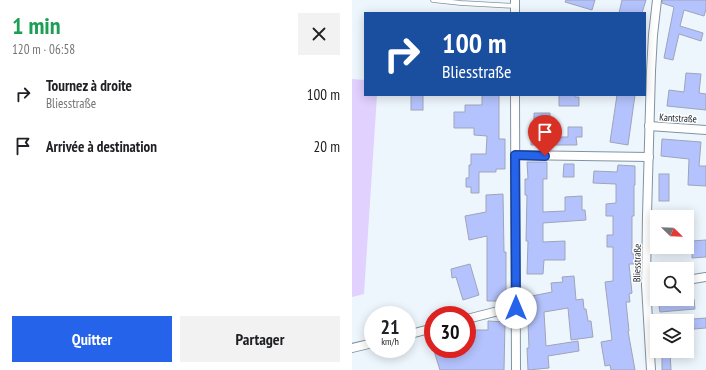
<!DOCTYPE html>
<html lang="fr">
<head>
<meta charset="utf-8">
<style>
  :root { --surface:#fff; --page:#f2f2f2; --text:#202124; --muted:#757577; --accent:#2563eb }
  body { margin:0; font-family:"PT Sans Narrow",sans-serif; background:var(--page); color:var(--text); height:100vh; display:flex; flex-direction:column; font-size:15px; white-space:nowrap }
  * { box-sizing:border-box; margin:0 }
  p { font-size:13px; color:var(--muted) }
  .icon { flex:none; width:22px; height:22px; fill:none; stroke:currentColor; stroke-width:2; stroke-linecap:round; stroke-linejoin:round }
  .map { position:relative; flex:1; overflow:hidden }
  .drawer { display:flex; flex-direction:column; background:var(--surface); width:352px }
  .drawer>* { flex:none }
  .banner { position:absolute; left:12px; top:12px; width:282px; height:84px; border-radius:0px; box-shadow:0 2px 10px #0003; background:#1a4fa0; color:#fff; overflow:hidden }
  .needle { width:26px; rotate:113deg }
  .controls { position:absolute; left:298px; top:210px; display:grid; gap:8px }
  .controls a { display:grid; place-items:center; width:44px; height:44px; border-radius:0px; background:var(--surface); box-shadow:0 2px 10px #0003; font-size:20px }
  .speed { position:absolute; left:12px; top:306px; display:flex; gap:8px; font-size:20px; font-weight:700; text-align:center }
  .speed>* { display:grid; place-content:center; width:52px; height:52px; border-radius:50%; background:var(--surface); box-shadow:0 2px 10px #0003; line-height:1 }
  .speed small { font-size:10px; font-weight:400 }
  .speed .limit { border:6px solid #d22; background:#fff; color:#111 }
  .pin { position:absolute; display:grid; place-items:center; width:34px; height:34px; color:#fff; margin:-41px -17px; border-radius:50% 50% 50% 0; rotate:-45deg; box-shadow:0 0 4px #0007 }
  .pin .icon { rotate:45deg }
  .me { position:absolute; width:44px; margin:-22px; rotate:0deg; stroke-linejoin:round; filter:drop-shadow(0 0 3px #0008) }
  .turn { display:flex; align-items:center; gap:14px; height:84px; padding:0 12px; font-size:18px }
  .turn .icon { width:52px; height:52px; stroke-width:2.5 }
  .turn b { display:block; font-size:28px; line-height:34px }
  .round { display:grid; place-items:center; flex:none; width:42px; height:42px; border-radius:0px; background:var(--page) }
  .head { display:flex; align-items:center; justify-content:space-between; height:68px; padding:0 12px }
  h1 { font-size:24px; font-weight:700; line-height:30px; color:#1e9e55 }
  .cta { display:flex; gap:8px; margin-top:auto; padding:8px 12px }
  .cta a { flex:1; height:46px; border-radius:0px; background:var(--accent); color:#fff; font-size:16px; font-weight:700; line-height:46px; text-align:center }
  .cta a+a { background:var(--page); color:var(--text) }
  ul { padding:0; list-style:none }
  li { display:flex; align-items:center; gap:12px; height:52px; padding:0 12px }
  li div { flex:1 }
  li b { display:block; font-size:15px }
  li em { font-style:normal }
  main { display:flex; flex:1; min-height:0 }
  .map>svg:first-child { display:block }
</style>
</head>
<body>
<main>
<section class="drawer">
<div class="head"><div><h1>1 min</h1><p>120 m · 06:58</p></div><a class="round"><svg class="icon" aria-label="close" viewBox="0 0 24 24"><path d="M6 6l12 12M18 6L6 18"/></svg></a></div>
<ul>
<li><svg class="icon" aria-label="right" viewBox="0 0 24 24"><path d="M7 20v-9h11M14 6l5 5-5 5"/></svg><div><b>Tournez à droite</b><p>Bliesstraße</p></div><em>100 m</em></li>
<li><svg class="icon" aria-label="arrive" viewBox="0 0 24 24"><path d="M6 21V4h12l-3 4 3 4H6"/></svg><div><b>Arrivée à destination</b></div><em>20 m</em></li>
</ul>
<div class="cta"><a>Quitter</a><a>Partager</a></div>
</section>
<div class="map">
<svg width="354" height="370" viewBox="0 0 354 370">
  <rect width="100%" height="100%" fill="#eef6fd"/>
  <polygon fill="#e0d1fe" points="0,79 13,80 13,95 25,95 12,294 0,297"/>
  <g fill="#b4c3fd" stroke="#9ea4b9">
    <polygon points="214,0 243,0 240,10 213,2"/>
    <polygon points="270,0 294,0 290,13 267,13"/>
    <polygon points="310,0 354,0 354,9 352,16 332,10 328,26 351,33 349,41 327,34 321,60 312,58 322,7 310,3"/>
    <polygon points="334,73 349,74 347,93 354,94 354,110 315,106 317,90 332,92"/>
    <rect x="59" y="95" width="12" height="15"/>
    <polygon points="130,95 147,95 147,139 153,139 153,169 144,169 144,172 127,172 127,193 119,193 119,187 114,187 114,178 117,178 117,165 119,165 119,154 134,154 135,136 122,135 122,128 102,128 102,112 113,112 113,105 130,105"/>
    <polygon points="207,95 223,95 223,97 227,97 227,106 207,106"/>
    <polygon points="265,95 283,95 276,145 258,142"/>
    <polygon points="182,113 198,113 198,137 216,137 216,127 230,127 230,137 224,137 225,145 179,145 179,126 182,126"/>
    <polygon points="310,139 349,142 347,166 354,166 354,186 336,185 337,159 309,156"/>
    <polygon points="175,162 195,162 195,179 191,179 191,212 213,211 213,197 230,196 230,210 233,210 234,220 191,223 191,242 213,241 213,260 192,260 191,274 175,274 176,241 174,241 175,195 173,195 173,179 176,179"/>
    <polygon points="212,164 222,164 222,177 211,177"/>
    <polygon points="266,165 283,166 283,185 282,185 282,216 280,216 280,254 282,254 282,264 277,264 280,293 277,294 278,302 274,302 277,331 276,331 283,370 259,370 258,365 253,366 249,342 260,340 253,282 261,281 261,247 255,247 255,235 261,235 261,216 254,216 254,204 264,203 264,184 241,183 242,171 265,172"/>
    <rect x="307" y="174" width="10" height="27"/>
    <polygon points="151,194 152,252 154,252 154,301 135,301 135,236 117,240 113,216 134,212 134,195"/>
    <polygon points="354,240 354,257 340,258 340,241"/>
    <polygon points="118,264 127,295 111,300 104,277 100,278 99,269"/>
    <polygon points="222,276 224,300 231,299 232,309 234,309 236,321 239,321 241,337 219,340 216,308 192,312 194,346 226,341 227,351 196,356 197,368 176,370 175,348 177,348 175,297 200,292 199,283 211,282 210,277"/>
    <polygon points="306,299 342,299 343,309 308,312"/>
    <polygon points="354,318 354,328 342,329 341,319"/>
    <polygon points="136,321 153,322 152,370 88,370 82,351 90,349 115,349 115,332 122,330 136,330"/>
    <polygon points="310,351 318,351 319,370 310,370"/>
  </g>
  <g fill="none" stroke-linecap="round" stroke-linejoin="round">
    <g stroke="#8193a2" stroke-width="5.5">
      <polyline id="service" points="81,0 109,3 163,6"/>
    </g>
    <g stroke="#8193a2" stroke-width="10">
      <g id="minor">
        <polyline points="163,13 163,0"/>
        <polyline points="163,95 164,370"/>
        <polyline points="297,126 354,130"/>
        <polyline points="163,155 297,157"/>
        <polyline points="335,280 354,277"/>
        <polyline points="294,285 305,284"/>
        <polyline points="115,319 158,308 163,308"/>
        <polyline points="55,335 81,328"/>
        <polyline points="0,348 21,343"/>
        <polyline points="299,370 294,285 295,215 299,71 301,35 305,0"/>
      </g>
    </g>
    <use href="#service" stroke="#fff" stroke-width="4"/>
    <use href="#minor" stroke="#fff" stroke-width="8"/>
  </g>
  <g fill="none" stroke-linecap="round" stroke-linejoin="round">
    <g stroke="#184099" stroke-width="10">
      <polyline id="route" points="164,308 163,155 193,156"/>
    </g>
    <use href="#route" stroke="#2563eb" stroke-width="7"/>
  </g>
  <g text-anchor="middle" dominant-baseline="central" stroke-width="3" stroke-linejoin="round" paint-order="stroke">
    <g font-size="10" fill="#171e24" stroke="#fff">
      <text transform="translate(326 118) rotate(3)">Kantstraße</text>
      <text transform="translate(285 263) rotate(-89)">Bliesstraße</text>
    </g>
  </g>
</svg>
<div class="controls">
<a><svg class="needle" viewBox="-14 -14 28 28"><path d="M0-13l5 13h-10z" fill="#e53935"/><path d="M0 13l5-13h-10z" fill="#757577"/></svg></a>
<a><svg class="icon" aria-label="search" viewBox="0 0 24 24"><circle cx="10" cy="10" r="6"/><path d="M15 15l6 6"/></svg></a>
<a><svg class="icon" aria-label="layers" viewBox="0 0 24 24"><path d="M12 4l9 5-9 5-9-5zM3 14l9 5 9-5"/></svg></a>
</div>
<div class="speed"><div>21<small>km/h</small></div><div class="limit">30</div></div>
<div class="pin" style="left:193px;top:156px;background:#d93025"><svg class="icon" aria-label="arrive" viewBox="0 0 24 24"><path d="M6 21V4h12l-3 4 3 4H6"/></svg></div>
<svg class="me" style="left:164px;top:308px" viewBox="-20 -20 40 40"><circle r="19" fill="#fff"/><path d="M0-13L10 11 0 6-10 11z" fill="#2563eb"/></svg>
<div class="banner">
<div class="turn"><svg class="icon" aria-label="right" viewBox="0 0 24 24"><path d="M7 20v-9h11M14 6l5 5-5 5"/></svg><div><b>100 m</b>Bliesstraße</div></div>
</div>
</div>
</main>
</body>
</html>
